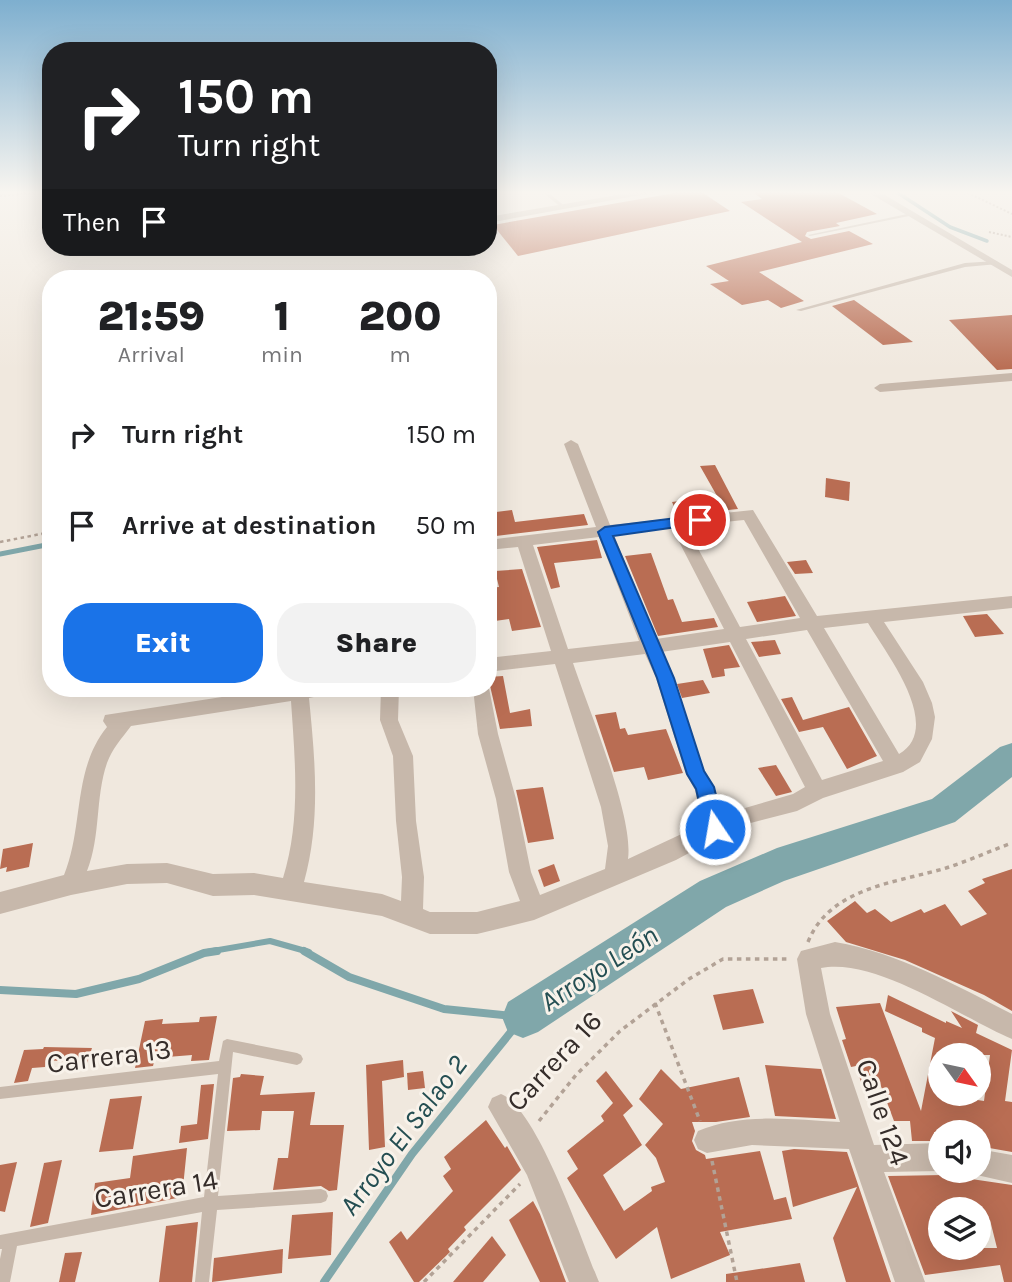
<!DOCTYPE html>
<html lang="en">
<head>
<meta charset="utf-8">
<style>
  :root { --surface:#fff; --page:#f2f2f2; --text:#202124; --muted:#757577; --accent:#1a73e8 }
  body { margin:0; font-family:Karla,sans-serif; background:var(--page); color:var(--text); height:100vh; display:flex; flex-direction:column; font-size:26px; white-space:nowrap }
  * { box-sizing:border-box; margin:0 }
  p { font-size:23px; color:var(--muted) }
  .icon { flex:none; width:38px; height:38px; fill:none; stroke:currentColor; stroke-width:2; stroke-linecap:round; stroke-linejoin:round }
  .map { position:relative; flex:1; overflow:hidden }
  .details { position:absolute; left:42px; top:270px; width:455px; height:427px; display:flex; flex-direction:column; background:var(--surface); border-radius:28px; box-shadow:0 7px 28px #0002 }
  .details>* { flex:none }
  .guide { position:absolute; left:42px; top:42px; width:455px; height:214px; border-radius:28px; box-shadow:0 7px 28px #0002; background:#202124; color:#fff; overflow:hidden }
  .needle { width:46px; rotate:123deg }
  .buttons { position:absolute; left:928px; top:1043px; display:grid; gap:14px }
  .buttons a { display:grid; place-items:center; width:63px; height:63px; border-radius:50%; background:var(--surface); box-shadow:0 7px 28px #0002; font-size:35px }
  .pin { position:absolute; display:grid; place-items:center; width:60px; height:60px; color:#fff; margin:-30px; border:4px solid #fff; border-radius:50%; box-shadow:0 2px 7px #0007 }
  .me { position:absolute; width:77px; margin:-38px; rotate:348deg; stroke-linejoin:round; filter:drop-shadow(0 0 5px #0008) }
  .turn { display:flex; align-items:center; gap:24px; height:147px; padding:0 21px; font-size:32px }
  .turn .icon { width:91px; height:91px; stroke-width:2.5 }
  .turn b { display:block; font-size:49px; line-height:60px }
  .then { display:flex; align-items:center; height:66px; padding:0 21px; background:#0003; gap:14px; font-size:26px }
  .eta { display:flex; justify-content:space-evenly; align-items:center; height:119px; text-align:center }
  .eta b { font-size:42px; font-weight:800; line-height:49px }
  .button { display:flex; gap:14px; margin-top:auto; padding:14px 21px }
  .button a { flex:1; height:80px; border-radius:28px; background:var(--accent); color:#fff; font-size:28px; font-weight:800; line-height:80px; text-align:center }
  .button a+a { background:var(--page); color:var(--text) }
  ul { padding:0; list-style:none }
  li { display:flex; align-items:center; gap:21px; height:91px; padding:0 21px }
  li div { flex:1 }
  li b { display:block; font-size:26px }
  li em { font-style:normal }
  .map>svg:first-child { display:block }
</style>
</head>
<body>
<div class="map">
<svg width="1012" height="1282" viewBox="0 0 1012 1282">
  <rect width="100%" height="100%" fill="#f0e8de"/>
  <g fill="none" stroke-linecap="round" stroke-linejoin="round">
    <polyline stroke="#80a7aa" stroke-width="3.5" points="895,191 950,227 987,241"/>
    <polyline stroke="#80a7aa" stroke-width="5" points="0,554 51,544"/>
    <polyline stroke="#80a7aa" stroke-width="6" points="207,952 270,941 309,952"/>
    <g stroke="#80a7aa" stroke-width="8">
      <polyline points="304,951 349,977 444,1009 523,1017"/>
      <polyline points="0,990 76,994 139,979 204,953 217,951"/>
      <polyline points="324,1282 412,1154 523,1017"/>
    </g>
    <polygon fill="#80a7aa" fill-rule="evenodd" points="1012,743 1012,777 955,822 784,881 726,907 538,1032 523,1038 508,1032 502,1017 508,1002 700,881 777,848 932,799 1000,747"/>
  </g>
  <g fill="#b96d53" fill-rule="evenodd">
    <polygon points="686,191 700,191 730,211 518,256 493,225"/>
    <polygon points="751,191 792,191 796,193 835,191 877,214 836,223 840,226 807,232 805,236 811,239 849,231 873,244 759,272 804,301 781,308 768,300 742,305 710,284 729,281 706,266 802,242 741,202 762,199"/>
    <polygon points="854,300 913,342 883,345 832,306"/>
    <polygon points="1012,315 1012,369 997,370 949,320"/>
    <polygon points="715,465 738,509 678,515 672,502 717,496 700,466"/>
    <polygon points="826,478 850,482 849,501 825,497"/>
    <polygon points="512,510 515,522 584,514 588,525 488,537 488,513"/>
    <polygon points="597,540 602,558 554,563 560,587 551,589 537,547"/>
    <polygon points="651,553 668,600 673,599 682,622 714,618 718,627 658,636 625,556"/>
    <polygon points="806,560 813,573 795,574 787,562"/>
    <polygon points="522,569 541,627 512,631 509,619 488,622 488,588 499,587 495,571"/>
    <polygon points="785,596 796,616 757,622 747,602"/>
    <polygon points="987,614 1004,634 975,637 963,616"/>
    <polygon points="775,640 781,654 759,657 751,642"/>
    <polygon points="729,645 740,667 724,669 725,676 712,678 703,649"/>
    <polygon points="503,676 510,713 530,709 532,726 500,729 488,677"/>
    <polygon points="703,680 710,693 682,698 677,684"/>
    <polygon points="792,697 803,720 849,707 877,756 847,769 823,727 799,732 781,699"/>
    <polygon points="616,712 620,729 625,728 628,735 666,729 683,773 648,780 644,767 614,772 595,715"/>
    <polygon points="776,765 792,792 776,796 758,768"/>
    <polygon points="543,787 554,839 528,843 516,790"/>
    <polygon points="33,843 29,867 6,872 7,867 0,869 3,849"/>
    <polygon points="554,864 560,881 544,887 538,870"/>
    <polygon points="1012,869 1012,1011 984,995 905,960 846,942 827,921 855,901 867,913 875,909 891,922 921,909 924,913 945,904 961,926 987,914 968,891 985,883 982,879"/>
    <polygon points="753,989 764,1023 723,1030 713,995"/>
    <path d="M888,995L946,1023V1021L962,1028L951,1011L978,1025L976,1033L1012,1050L1005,1101L1012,1102V1152L978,1146V1132H934L935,1141H912L910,1121H894L879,1081L861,1082L856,1066L851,1067L842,1040L846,1039L836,1007L880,1003L921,1111L935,1038L922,1032V1028L885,1011ZM940,1055H990L984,1101L958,1097L957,1094H940Z"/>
    <polygon points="217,1016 209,1060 191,1061 192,1055 155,1058 153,1066 135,1068 145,1021 163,1019 162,1024 199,1022 200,1017"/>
    <polygon points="44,1047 92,1048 87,1063 46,1060 45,1067 32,1068 28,1081 14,1083 24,1050 43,1049"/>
    <polygon points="403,1060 404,1077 382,1081 385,1147 369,1150 366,1065"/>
    <polygon points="765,1065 821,1069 836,1119 775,1116"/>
    <polygon points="661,1069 681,1089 739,1077 750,1117 716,1122 692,1122 695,1131 692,1141 696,1150 705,1155 706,1159 760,1151 774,1200 786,1197 792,1219 720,1232 730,1255 671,1279 657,1227 616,1259 567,1178 578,1169 567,1151 604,1121 601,1116 613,1103 596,1081 606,1071 633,1106 623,1115 642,1145 603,1175 624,1211 652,1191 651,1187 665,1182 656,1158 645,1145 663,1124 639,1099"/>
    <polygon points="423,1071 425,1088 408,1090 407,1073"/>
    <polygon points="241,1074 264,1076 260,1095 315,1092 310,1125 344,1125 337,1190 329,1191 321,1186 273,1190 278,1158 288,1158 294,1111 262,1111 260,1130 227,1131 233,1078 240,1077"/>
    <polygon points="214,1084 208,1139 179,1143 181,1126 197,1124 201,1085"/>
    <polygon points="142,1096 133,1149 99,1152 110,1099"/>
    <polygon points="486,1120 505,1148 507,1146 521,1170 464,1227 466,1230 448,1249 450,1252 419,1282 414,1282 389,1242 401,1231 407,1240 453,1191 443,1176 451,1169 444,1157"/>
    <polygon points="187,1148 182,1197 91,1215 95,1183 130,1178 133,1156"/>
    <polygon points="794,1149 847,1152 891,1282 846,1282 833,1238 857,1187 793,1207 782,1151"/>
    <polygon points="62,1160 48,1223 30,1227 44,1163"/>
    <polygon points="17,1162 5,1212 0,1211 0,1165"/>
    <path d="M944,1175L1012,1185V1282H1004L1000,1265L925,1275L888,1176ZM940,1209H978V1219L990,1220L997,1248H940Z"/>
    <polygon points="533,1201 540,1214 566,1282 540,1282 509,1220"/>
    <polygon points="333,1212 331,1255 288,1259 292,1215"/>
    <polygon points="198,1222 192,1282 159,1282 166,1226"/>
    <polygon points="492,1236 506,1255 483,1282 453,1282"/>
    <polygon points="283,1249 282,1273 212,1282 214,1258"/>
    <polygon points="82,1252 75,1282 59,1282 65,1253"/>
    <polygon points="800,1263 805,1282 726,1282 726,1274"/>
  </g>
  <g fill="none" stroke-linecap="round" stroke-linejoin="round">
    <g stroke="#b2a296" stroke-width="2" stroke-dasharray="2 2" stroke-linecap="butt">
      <polyline points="964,191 1012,214"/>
      <polyline points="0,196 50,191"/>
      <polyline points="989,232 1012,237"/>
    </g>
    <polyline stroke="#b2a296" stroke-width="2.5" stroke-dasharray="3.5 3.5" stroke-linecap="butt" points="0,542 51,532"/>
    <g stroke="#b2a296" stroke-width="3.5" stroke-dasharray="4.5 4.5" stroke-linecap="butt">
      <path d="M808,942C830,887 896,883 946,868C968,861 990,851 1012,843"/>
      <polyline points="655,1003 700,1121"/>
      <polyline points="539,1121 576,1075 620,1031 689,979 723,959 790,959"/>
      <polyline points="712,1161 737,1282"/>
      <polyline points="424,1282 520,1184"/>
    </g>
    <g fill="#c7b8ab" fill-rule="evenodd">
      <polygon points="541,191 546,191 566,207 562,208"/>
      <polygon points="912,213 914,213 914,215 810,236 808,235"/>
      <polygon points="996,261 999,263 998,264 965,267 801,311 796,310 965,263"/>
      <polygon points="227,1039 297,1053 301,1055 303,1059 301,1063 297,1065 233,1052 218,1196 321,1189 326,1191 328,1196 326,1201 321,1203 217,1210 209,1282 195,1282 202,1212 17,1246 10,1282 0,1282 0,1259 2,1249 0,1249 0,1235 204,1197 218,1074 0,1099 0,1087 219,1061 223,1041"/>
    </g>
    <g fill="#c7b8ab" fill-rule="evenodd">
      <polygon points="641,191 662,191 488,223 488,217"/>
      <polygon points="866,191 878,191 1012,270 1012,277"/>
      <polygon points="1012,373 1012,381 880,392 874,388 880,384"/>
      <path d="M571,440L578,444L610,525L753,510L817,616L1012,596V608L884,622L923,682L932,703L935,717L932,739L920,762L903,772L823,798L797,811L739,826L676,860L534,920L477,934H430L382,916L254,895L213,896L167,883L127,884L71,895L0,914V892L64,875C84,827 72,770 107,727L103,721L105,715L280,688H336L333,693L309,698C315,759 321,821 304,882L382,894L401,901L402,877L396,821L393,756L380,720L381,688H399L398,720L413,756L416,821L424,877L423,909L430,912H477L520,901L509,872L496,799L478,734L473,688H488V683L498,734L516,799L531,872L540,895L605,869L608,846L601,807L555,664L488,672V658L551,651L518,547L488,550V540L596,527L564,444ZM744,520L800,618L740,627L686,526ZM672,528L724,629L656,639L614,535ZM599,537L639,641L568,649L533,545ZM868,623C885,652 945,727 899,754L824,628ZM807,630L883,761L822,780L746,639ZM730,642L805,787L793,794L721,815C716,793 713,788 704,769C687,732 680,690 661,652ZM645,654L656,678L686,774L695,790L703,824L628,859C634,816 588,708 573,663ZM291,701C295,760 301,821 283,878L254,873L213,874L167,863L127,864L87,871C101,836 95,798 107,763C112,749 122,738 131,726Z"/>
      <path d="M835,942C899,953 955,985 1012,1014V1039C962,1018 876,957 821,968L830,1014L874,1145L940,1143V1171L884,1172L925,1282H895L849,1149L752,1145L707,1153L698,1149L694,1140L698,1131C742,1112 793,1120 840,1122L806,1014L797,959L801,951Z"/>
      <path d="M501,1094C538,1109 582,1242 599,1282H569L527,1175L488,1107L492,1098Z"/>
      <polygon points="978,1149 1012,1155 1012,1183 968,1173 978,1171"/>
    </g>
  </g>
  <linearGradient id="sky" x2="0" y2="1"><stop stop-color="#7eafcf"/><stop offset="0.52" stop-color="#f8f5f0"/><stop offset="1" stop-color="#f8f5f0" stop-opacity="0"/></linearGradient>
  <rect width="1012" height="370" fill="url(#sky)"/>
  <polygon fill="#1a73e8" stroke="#114b97" stroke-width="2" points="700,515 707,520 705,523 613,536 674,678 704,771 714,787 724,829 721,836 715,838 708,836 705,829 696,789 687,774 657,678 598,532 605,527"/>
  <g text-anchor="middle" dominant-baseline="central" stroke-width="6" stroke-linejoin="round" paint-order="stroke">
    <g font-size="28" font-style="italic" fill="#244e52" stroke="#f8f2ea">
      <text transform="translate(599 968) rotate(-33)">Arroyo León</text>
      <text transform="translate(403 1135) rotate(-53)">Arroyo El Salao 2</text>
    </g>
    <g font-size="28" fill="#352d2a" stroke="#f8f2ea">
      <text transform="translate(109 1056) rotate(-7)">Carrera 13</text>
      <text transform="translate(554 1061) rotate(-47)">Carrera 16</text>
      <text transform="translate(883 1112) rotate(71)">Calle 124</text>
      <text transform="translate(156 1189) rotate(-9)">Carrera 14</text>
    </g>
  </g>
</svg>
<div class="buttons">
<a><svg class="needle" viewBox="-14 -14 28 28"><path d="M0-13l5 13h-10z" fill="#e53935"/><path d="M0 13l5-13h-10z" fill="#757577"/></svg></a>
<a><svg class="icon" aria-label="sound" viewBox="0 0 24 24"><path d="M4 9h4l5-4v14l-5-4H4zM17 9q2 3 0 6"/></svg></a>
<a><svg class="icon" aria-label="layers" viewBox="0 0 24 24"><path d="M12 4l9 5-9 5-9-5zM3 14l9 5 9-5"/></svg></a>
</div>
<div class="pin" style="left:700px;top:520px;background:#d93025"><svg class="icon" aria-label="arrive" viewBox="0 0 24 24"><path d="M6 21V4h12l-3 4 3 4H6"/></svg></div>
<svg class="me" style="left:715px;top:829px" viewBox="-20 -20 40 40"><circle r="17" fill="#1a73e8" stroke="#fff" stroke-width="3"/><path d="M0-11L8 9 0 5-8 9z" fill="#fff"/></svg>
<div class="guide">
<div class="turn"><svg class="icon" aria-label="right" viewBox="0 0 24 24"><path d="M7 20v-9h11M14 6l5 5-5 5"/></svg><div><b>150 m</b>Turn right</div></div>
<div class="then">Then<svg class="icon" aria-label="arrive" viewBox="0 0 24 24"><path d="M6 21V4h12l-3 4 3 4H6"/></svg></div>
</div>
<section class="details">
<div class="eta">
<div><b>21:59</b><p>Arrival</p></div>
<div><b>1</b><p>min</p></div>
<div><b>200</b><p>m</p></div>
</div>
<ul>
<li><svg class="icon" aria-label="right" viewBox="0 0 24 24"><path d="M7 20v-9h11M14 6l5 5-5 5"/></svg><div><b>Turn right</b></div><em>150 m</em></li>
<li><svg class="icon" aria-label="arrive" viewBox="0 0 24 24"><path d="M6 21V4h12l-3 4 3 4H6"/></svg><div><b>Arrive at destination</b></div><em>50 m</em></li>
</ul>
<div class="button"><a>Exit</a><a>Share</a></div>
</section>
</div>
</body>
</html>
